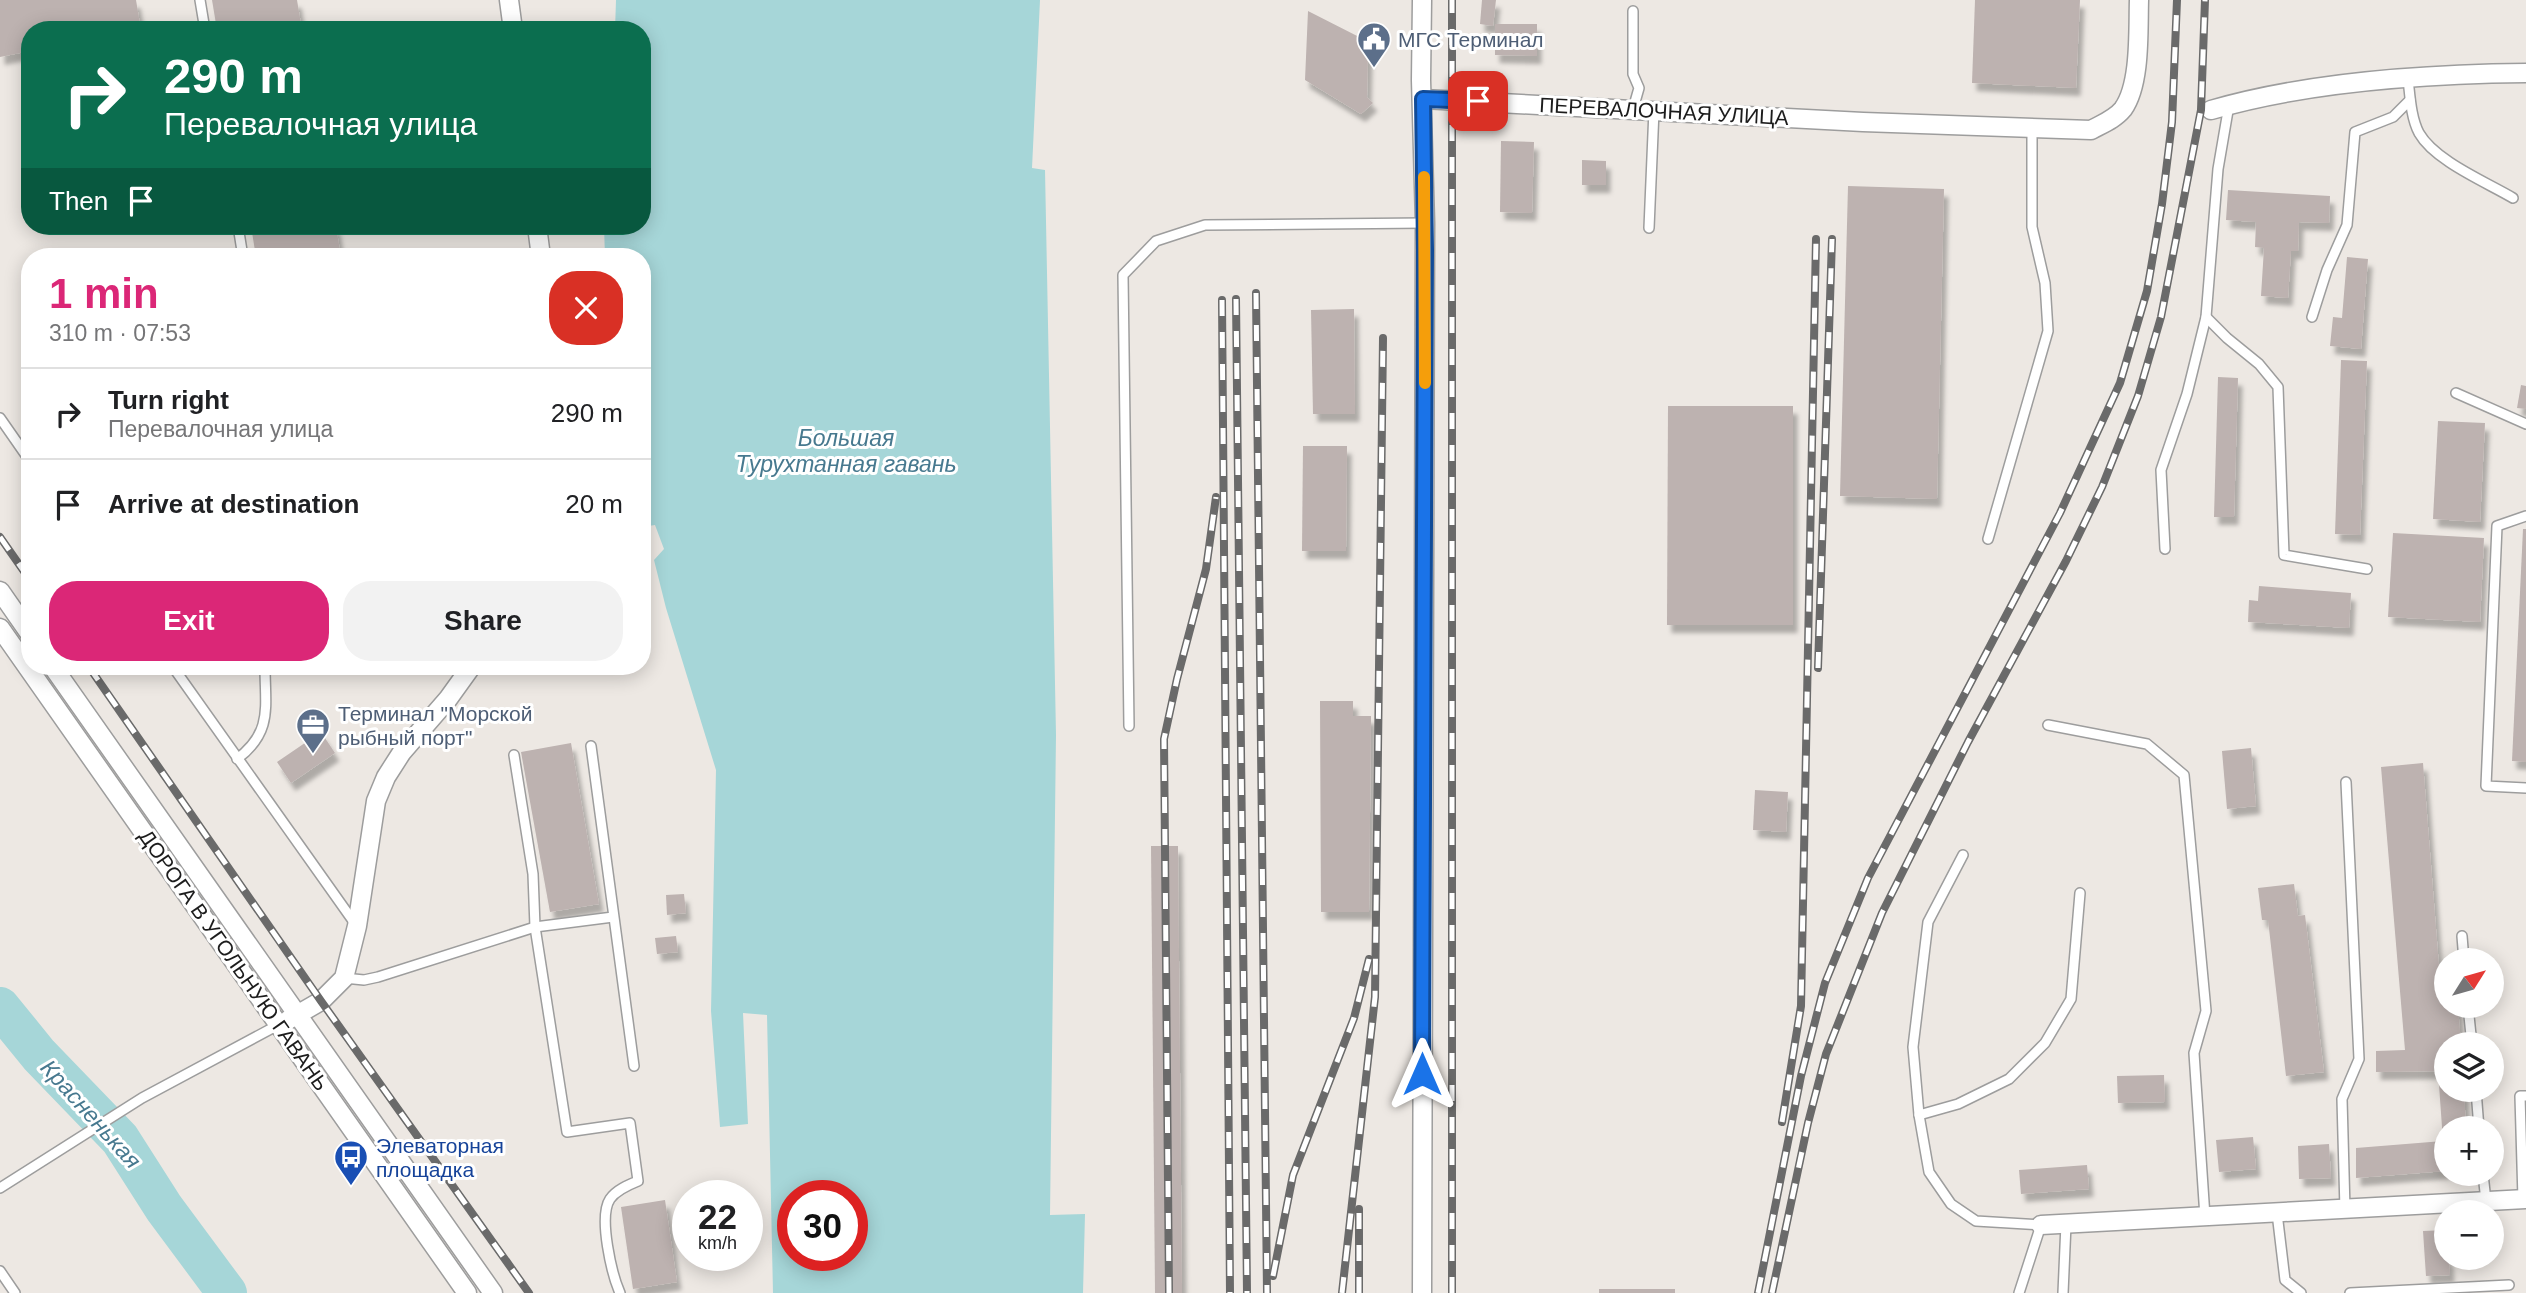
<!DOCTYPE html>
<html lang="en">
<head>
<meta charset="utf-8">
<style>
  :root { --surface:#fff; --page:#f2f2f2; --text:#202124; --muted:#757577; --line:#e0e0e0; --accent:#db2777 }
  body { margin:0; font-family:Arial,sans-serif; background:var(--page); color:var(--text); height:100vh; display:flex; flex-direction:column; font-size:26px; white-space:nowrap }
  * { box-sizing:border-box; margin:0 }
  p { font-size:23px; color:var(--muted) }
  .icon { flex:none; width:38px; height:38px; fill:none; stroke:currentColor; stroke-width:2; stroke-linecap:round; stroke-linejoin:round }
  .map { position:relative; flex:1; overflow:hidden }
  .panel { position:absolute; left:21px; top:248px; width:630px; height:427px; display:flex; flex-direction:column; background:var(--surface); border-radius:28px; box-shadow:0 4px 18px #0003 }
  .panel>* { flex:none }
  .guide { position:absolute; left:21px; top:21px; width:630px; height:214px; border-radius:28px; box-shadow:0 4px 18px #0003; background:#0b6e4f; color:#fff; overflow:hidden }
  .needle { width:46px; rotate:53deg }
  .controls { position:absolute; left:2434px; top:948px; display:grid; gap:14px }
  .controls a { display:grid; place-items:center; width:70px; height:70px; border-radius:50%; background:var(--surface); box-shadow:0 4px 18px #0003; font-size:35px }
  .speed { position:absolute; left:672px; top:1180px; display:flex; gap:14px; font-size:35px; font-weight:700; text-align:center }
  .speed>* { display:grid; place-content:center; width:91px; height:91px; border-radius:50%; background:var(--surface); box-shadow:0 4px 18px #0003; line-height:1 }
  .speed small { font-size:18px; font-weight:400 }
  .speed .limit { border:10px solid #d22; background:#fff; color:#111 }
  .pin { position:absolute; display:grid; place-items:center; width:60px; height:60px; color:#fff; margin:-30px; border-radius:14px; box-shadow:0 4px 10px #0006 }
  .me { position:absolute; width:77px; margin:-38px; rotate:0deg; stroke-linejoin:round; filter:drop-shadow(0 0 5px #0008) }
  .turn { display:flex; align-items:center; gap:24px; height:147px; padding:0 28px; font-size:32px }
  .turn .icon { width:91px; height:91px; stroke-width:2.5 }
  .turn b { display:block; font-size:49px; line-height:60px }
  .then { display:flex; align-items:center; height:66px; padding:0 28px; background:#0003; gap:14px; font-size:26px }
  .round { display:grid; place-items:center; flex:none; width:74px; height:74px; border-radius:28px; background:var(--page) }
  .headline { display:flex; align-items:center; justify-content:space-between; height:119px; padding:0 28px }
  h1 { font-size:42px; font-weight:800; line-height:52px; color:var(--accent) }
  .action { display:flex; gap:14px; margin-top:auto; padding:14px 28px }
  .action a { flex:1; height:80px; border-radius:28px; background:var(--accent); color:#fff; font-size:28px; font-weight:800; line-height:80px; text-align:center }
  .action a+a { background:var(--page); color:var(--text) }
  ul { padding:0; list-style:none }
  li { display:flex; align-items:center; gap:21px; height:91px; padding:0 28px; border-top:2px solid var(--line) }
  li div { flex:1 }
  li b { display:block; font-size:26px }
  li em { font-style:normal }
  .map>svg:first-child { display:block }
</style>
</head>
<body>
<div class="map">
<svg width="2526" height="1293" viewBox="0 0 2526 1293">
  <defs>
    <filter id="shadow"><feDropShadow dx="4.5" dy="8" stdDeviation="2" flood-color="#0004"/></filter>
  </defs>
  <rect width="100%" height="100%" fill="#ede8e3"/>
  <path fill="#a6d6d8" fill-rule="evenodd" d="M616,0H1040L1032,168L1045,170L1056,735L1050,1215L1085,1214L1083,1293H773L767,1015L743,1013L748,1124L720,1127L711,1011L716,770L666,608L654,560L664,549L655,525L642,527V257H605L604,226H642V30H615ZM852,1195V1255H793V1195Z"/>
  <g fill="none" stroke-linecap="round" stroke-linejoin="round">
    <polyline stroke="#a6d6d8" stroke-width="40" points="0,1007 39,1055 120,1139 164,1208 227,1293"/>
  </g>
  <g fill="#bdb2b0" filter="url(#shadow)">
    <polygon points="0,0 136,0 141,30 30,30 30,51 0,57"/>
    <polygon points="212,0 297,0 302,30 217,30"/>
    <polygon points="1482,0 1496,0 1493,26 1480,24"/>
    <polygon points="1975,0 2080,0 2076,88 1972,83"/>
    <polygon points="1308,11 1365,40 1363,52 1368,53 1367,97 1373,103 1361,114 1305,80"/>
    <polygon points="1495,24 1537,24 1537,56 1495,55"/>
    <polygon points="1501,141 1534,142 1532,213 1500,212"/>
    <polygon points="1582,160 1606,161 1606,185 1582,185"/>
    <polygon points="1848,186 1944,189 1937,499 1840,496"/>
    <polygon points="2228,190 2330,196 2329,223 2299,222 2298,251 2291,251 2288,298 2261,296 2264,248 2255,247 2256,222 2226,220"/>
    <polygon points="251,226 336,226 341,257 256,257"/>
    <polygon points="2347,257 2368,259 2361,349 2330,346 2333,317 2342,318"/>
    <polygon points="1354,309 1355,414 1313,414 1311,310"/>
    <polygon points="2341,360 2367,361 2360,535 2335,534"/>
    <polygon points="2218,377 2238,378 2234,517 2214,517"/>
    <polygon points="2521,385 2526,386 2526,409 2517,408"/>
    <polygon points="1668,406 1793,406 1793,625 1667,625"/>
    <polygon points="2438,421 2485,423 2480,522 2433,519"/>
    <polygon points="1303,446 1347,446 1346,551 1302,551"/>
    <polygon points="2523,529 2526,529 2526,762 2512,761"/>
    <polygon points="2393,533 2484,538 2480,622 2388,617"/>
    <polygon points="2259,586 2351,593 2349,628 2248,622 2249,600 2258,601"/>
    <polygon points="1320,701 1353,701 1353,716 1371,716 1369,912 1321,912"/>
    <polygon points="321,732 335,753 291,783 277,762"/>
    <polygon points="571,743 599,904 550,912 521,752"/>
    <polygon points="2251,748 2256,806 2227,809 2222,751"/>
    <polygon points="2423,763 2441,992 2446,991 2446,1006 2458,1006 2461,1045 2446,1045 2446,1090 2464,1090 2466,1129 2446,1129 2446,1171 2356,1178 2356,1148 2443,1141 2438,1071 2376,1072 2376,1051 2405,1050 2381,767"/>
    <polygon points="1755,790 1788,792 1786,832 1753,830"/>
    <polygon points="1151,846 1178,846 1182,1293 1155,1293"/>
    <polygon points="2294,884 2298,916 2305,915 2324,1072 2286,1076 2268,920 2262,920 2258,888"/>
    <polygon points="684,894 686,913 667,915 666,895"/>
    <polygon points="676,936 678,952 657,954 655,938"/>
    <polygon points="2164,1075 2165,1102 2118,1103 2117,1076"/>
    <polygon points="2253,1137 2256,1169 2219,1172 2216,1140"/>
    <polygon points="2329,1144 2331,1178 2299,1179 2298,1146"/>
    <polygon points="2087,1165 2089,1189 2021,1194 2019,1170"/>
    <polygon points="665,1200 677,1282 633,1289 621,1207"/>
    <polygon points="2446,1230 2446,1258 2449,1258 2450,1275 2426,1276 2423,1231"/>
    <rect x="1599" y="1289" width="76" height="4"/>
  </g>
  <g fill="none" stroke-linecap="round" stroke-linejoin="round">
    <g stroke="#9d9d9d" stroke-width="12">
      <g id="service">
        <polyline points="200,0 205,30"/>
        <path d="M2408,79C2410,96 2411,118 2419,133C2435,161 2486,182 2513,198"/>
        <polyline points="1633,109 1639,88 1633,74 1633,11"/>
        <polyline points="238,226 243,257"/>
        <polyline points="1649,228 1654,110"/>
        <polyline points="2206,317 2227,338 2259,364 2278,387 2284,555 2367,569"/>
        <polyline points="2312,317 2327,270 2347,225 2355,132 2393,117 2410,100"/>
        <polyline points="2456,393 2526,424"/>
        <polyline points="0,418 30,461"/>
        <polyline points="2526,516 2497,526 2486,786 2526,788"/>
        <polyline points="1988,539 2048,331 2045,283 2032,227 2032,128"/>
        <polyline points="2165,549 2161,470 2187,394 2206,317 2218,169 2229,105"/>
        <polyline points="173,667 356,925"/>
        <polyline points="2048,725 2147,744 2184,775 2206,1011 2194,1053 2205,1217"/>
        <polyline points="1129,726 1123,275 1156,241 1205,225 1425,223"/>
        <polyline points="591,746 634,1066"/>
        <path d="M514,755L533,874L535,927L567,1132L630,1123L638,1181C628,1185 616,1190 610,1199C598,1217 612,1275 620,1293"/>
        <path d="M237,759C273,732 265,707 265,667"/>
        <polyline points="1963,855 1928,922 1913,1047 1919,1115 1929,1172 1951,1204 1976,1221 2041,1225 2019,1293"/>
        <polyline points="2462,936 2464,961"/>
        <polyline points="344,978 364,980 378,977 535,927 613,917"/>
        <polyline points="2468,1006 2472,1045"/>
        <polyline points="2476,1090 2479,1129"/>
        <polyline points="1919,1115 1958,1104 2009,1079 2045,1043 2071,999 2080,893"/>
        <polyline points="2483,1174 2486,1201"/>
        <polyline points="0,1188 142,1098 280,1024"/>
        <polyline points="2523,1199 2520,1096 2526,1096"/>
        <polyline points="2345,1210 2342,1099 2359,1059 2346,782"/>
        <polyline points="2277,1213 2285,1280 2301,1293"/>
        <polyline points="0,1271 15,1293"/>
        <polyline points="2063,1293 2066,1224"/>
        <polyline points="2350,1293 2509,1285"/>
      </g>
    </g>
    <g stroke="#9d9d9d" stroke-width="21">
      <g id="minor">
        <polyline points="509,0 513,30"/>
        <path d="M1423,99L1863,122L2091,130C2102,124 2115,119 2123,109C2141,84 2138,30 2139,0"/>
        <path d="M2211,110C2307,82 2426,74 2526,73"/>
        <polyline points="537,226 541,257"/>
        <polyline points="0,591 30,634"/>
        <polyline points="0,628 467,1293"/>
        <polyline points="53,667 493,1293"/>
        <polyline points="288,1020 321,1001 344,978 357,926 376,801 386,777 402,752 448,699 471,667"/>
        <polyline points="2041,1225 2526,1199"/>
        <polyline points="1422,1293 1425,223 1421,80 1422,0"/>
      </g>
    </g>
    <use href="#service" stroke="#fff" stroke-width="9"/>
    <use href="#minor" stroke="#fff" stroke-width="18"/>
    <g stroke="#6a6a6a" stroke-width="8">
      <g id="rail">
        <polyline points="1256,293 1267,1293"/>
        <polyline points="1236,299 1247,1293"/>
        <polyline points="1222,300 1230,1293"/>
        <polyline points="0,537 30,580"/>
        <polyline points="89,667 321,1001 529,1293"/>
        <polyline points="1818,668 1832,239"/>
        <polyline points="1782,1122 1801,1006 1816,239"/>
        <polyline points="1273,1276 1293,1175 1354,1018 1369,959"/>
        <polyline points="1169,1293 1164,739 1177,679 1206,569 1216,497"/>
        <polyline points="1342,1293 1375,997 1383,338"/>
        <polyline points="1359,1293 1359,1209"/>
        <polyline points="1452,1293 1452,0"/>
        <polyline points="1758,1293 1801,1076 1825,983 1868,878 2060,513 2120,383 2147,291 2162,204 2172,122 2177,0"/>
        <polyline points="1772,1293 1808,1123 1826,1054 1882,913 1968,742 2066,561 2102,487 2138,396 2161,317 2201,110 2205,0"/>
      </g>
    </g>
    <use href="#rail" stroke="#fff" stroke-width="5" stroke-dasharray="16" stroke-linecap="butt"/>
  </g>
  <g fill="none" stroke-linecap="round" stroke-linejoin="round">
    <g stroke="#114b97" stroke-width="18">
      <polyline id="route" points="1422,1074 1425,250 1423,99 1478,101"/>
    </g>
    <use href="#route" stroke="#1a73e8" stroke-width="12"/>
    <polyline stroke="#f59e0b" stroke-width="12" points="1424,177 1425,383"/>
  </g>
  <defs>
    <g id="civic-pin" transform="scale(1.75)"><path d="M0 17L-7.5 6A9.5 9.5 0 1 1 7.5 6Z" fill="#5c6f8a" stroke="#fff"/><path d="M-.6-6.5H3V-4.5H.6V-3L4-1V1h2V6H-6V1h2V-1L-.6-3ZM-1.2 2.5V6h2.4V2.5Z" fill="#fff"/></g>
    <g id="office-pin" transform="scale(1.75)"><path d="M0 17L-7.5 6A9.5 9.5 0 1 1 7.5 6Z" fill="#5c6f8a" stroke="#fff"/><path d="M-6-3h4V-5.5h4V-3h4V5H-6ZM-1-4.5V-3h2v-1.5ZM-6 0V1H6V0Z" fill="#fff"/></g>
    <g id="bus-pin" transform="scale(1.75)"><path d="M0 17L-7.5 6A9.5 9.5 0 1 1 7.5 6Z" fill="#1a4fb4" stroke="#fff"/><path d="M-5-6H5V4H4V6H2V4H-2V6H-4V4H-5ZM-3.5-4V0h7V-4ZM-3.5 1.2v1.5H-2V1.2ZM2 1.2v1.5H3.5V1.2Z" fill="#fff"/></g>
  </defs>
  <g fill-rule="evenodd">
    <use href="#civic-pin" x="1374" y="39"/>
    <use href="#office-pin" x="313" y="725"/>
    <use href="#bus-pin" x="351" y="1157"/>
  </g>
  <g text-anchor="middle" dominant-baseline="central" stroke-width="6" stroke-linejoin="round" paint-order="stroke">
    <g font-size="21" fill="#4e5e75" stroke="#fff" text-anchor="start">
      <text x="1398" y="39">МГС Терминал</text>
      <text x="338" y="713">Терминал "Морской<tspan x="338" dy="24">рыбный порт"</tspan></text>
    </g>
    <g font-size="21" fill="#1c1c1c" stroke="#fff">
      <text transform="translate(1664 111) rotate(3)">ПЕРЕВАЛОЧНАЯ УЛИЦА</text>
      <text transform="translate(234 960) rotate(55)">ДОРОГА В УГОЛЬНУЮ ГАВАНЬ</text>
    </g>
    <g font-size="21" fill="#164399" stroke="#fff" text-anchor="start">
      <text x="376" y="1145">Элеваторная<tspan x="376" dy="24">площадка</tspan></text>
    </g>
    <g font-size="23" font-style="italic" fill="#47798f" stroke="#fff">
      <text x="846" y="438">Большая<tspan x="846" dy="26">Турухтанная гавань</tspan></text>
      <text transform="translate(91 1114) rotate(48)">Красненькая</text>
    </g>
  </g>
</svg>
<div class="controls">
<a><svg class="needle" viewBox="-14 -14 28 28"><path d="M0-13l5 13h-10z" fill="#e53935"/><path d="M0 13l5-13h-10z" fill="#757577"/></svg></a>
<a><svg class="icon" aria-label="layers" viewBox="0 0 24 24"><path d="M12 4l9 5-9 5-9-5zM3 14l9 5 9-5"/></svg></a>
<a>+</a>
<a>−</a>
</div>
<div class="speed"><div>22<small>km/h</small></div><div class="limit">30</div></div>
<div class="pin" style="left:1478px;top:101px;background:#d93025"><svg class="icon" aria-label="arrive" viewBox="0 0 24 24"><path d="M6 21V4h12l-3 4 3 4H6"/></svg></div>
<svg class="me" style="left:1422px;top:1074px" viewBox="-20 -20 40 40"><path d="M0-17L14 15 0 8-14 15z" fill="#1a73e8" stroke="#fff" stroke-width="4"/></svg>
<div class="guide">
<div class="turn"><svg class="icon" aria-label="right" viewBox="0 0 24 24"><path d="M7 20v-9h11M14 6l5 5-5 5"/></svg><div><b>290 m</b>Перевалочная улица</div></div>
<div class="then">Then<svg class="icon" aria-label="arrive" viewBox="0 0 24 24"><path d="M6 21V4h12l-3 4 3 4H6"/></svg></div>
</div>
<section class="panel">
<div class="headline"><div><h1>1 min</h1><p>310 m · 07:53</p></div><a class="round" style="background:#d93025;color:#fff"><svg class="icon" aria-label="close" viewBox="0 0 24 24"><path d="M6 6l12 12M18 6L6 18"/></svg></a></div>
<ul>
<li><svg class="icon" aria-label="right" viewBox="0 0 24 24"><path d="M7 20v-9h11M14 6l5 5-5 5"/></svg><div><b>Turn right</b><p>Перевалочная улица</p></div><em>290 m</em></li>
<li><svg class="icon" aria-label="arrive" viewBox="0 0 24 24"><path d="M6 21V4h12l-3 4 3 4H6"/></svg><div><b>Arrive at destination</b></div><em>20 m</em></li>
</ul>
<div class="action"><a>Exit</a><a>Share</a></div>
</section>
</div>
</body>
</html>
